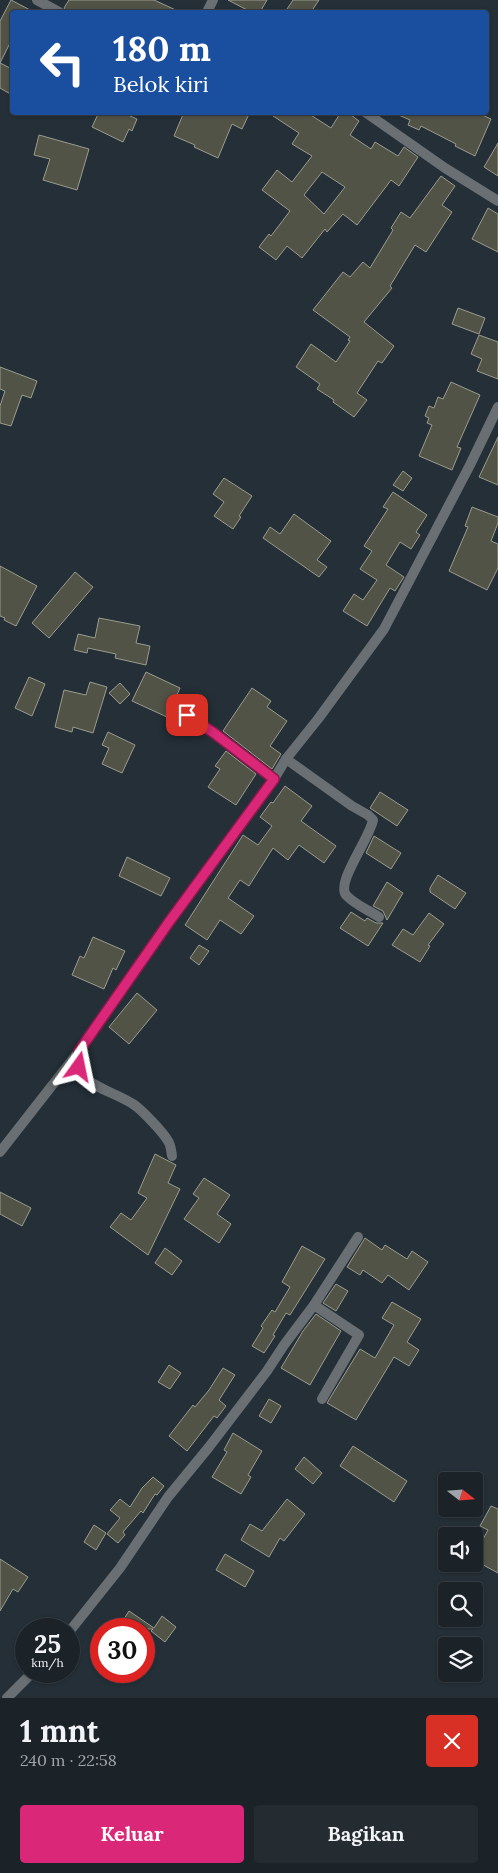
<!DOCTYPE html>
<html lang="id">
<head>
<meta charset="utf-8">
<style>
  :root { --surface:#1b2329; --page:#242b31; --text:#f1f3f6; --muted:#a0a4a8; --line:#394046; --accent:#db2777 }
  body { margin:0; font-family:Lora,serif; background:var(--page); color:var(--text); height:100vh; display:flex; flex-direction:column; font-size:19px; white-space:nowrap }
  * { box-sizing:border-box; margin:0 }
  p { font-size:16px; color:var(--muted) }
  .icon { flex:none; width:28px; height:28px; fill:none; stroke:currentColor; stroke-width:2; stroke-linecap:round; stroke-linejoin:round }
  .map { position:relative; height:1698px; overflow:hidden }
  .drawer { display:flex; flex-direction:column; background:var(--surface); flex:1 }
  .drawer>* { flex:none }
  .banner { position:absolute; left:10px; top:10px; width:479px; height:105px; border-radius:5px; box-shadow:0 1px 4px #0004,0 0 0 1px var(--line); background:#1a4fa0; color:#fff; overflow:hidden }
  .needle { width:32px; rotate:107deg }
  .tools { position:absolute; left:438px; top:1472px; display:grid; gap:10px }
  .tools a { display:grid; place-items:center; width:45px; height:45px; border-radius:5px; background:var(--surface); box-shadow:0 1px 4px #0004,0 0 0 1px var(--line); font-size:25px }
  .speed { position:absolute; left:15px; top:1618px; display:flex; gap:10px; font-size:25px; font-weight:700; text-align:center }
  .speed>* { display:grid; place-content:center; width:65px; height:65px; border-radius:50%; background:var(--surface); box-shadow:0 1px 4px #0004,0 0 0 1px var(--line); line-height:1 }
  .speed small { font-size:12px; font-weight:400 }
  .speed .limit { border:8px solid #d22; background:#fff; color:#111 }
  .pin { position:absolute; display:grid; place-items:center; width:42px; height:42px; color:#fff; margin:-21px; border-radius:10px; box-shadow:0 2px 8px #0006 }
  .me { position:absolute; width:55px; margin:-28px; rotate:12deg; stroke-linejoin:round; filter:drop-shadow(0 0 4px #0008) }
  .turn { display:flex; align-items:center; gap:18px; height:105px; padding:0 20px; font-size:22px }
  .turn .icon { width:65px; height:65px; stroke-width:2.5 }
  .turn b { display:block; font-size:35px; line-height:42px }
  .round { display:grid; place-items:center; flex:none; width:52px; height:52px; border-radius:5px; background:var(--page) }
  .summary { display:flex; align-items:center; justify-content:space-between; height:85px; padding:0 20px }
  h1 { font-size:30px; font-weight:800; line-height:38px }
  .action { display:flex; gap:10px; margin-top:auto; padding:10px 20px }
  .action a { flex:1; height:58px; border-radius:5px; background:var(--accent); color:#fff; font-size:20px; font-weight:800; line-height:58px; text-align:center }
  .action a+a { background:var(--page); color:var(--text) }
  .map>svg:first-child { display:block }
</style>
</head>
<body>
<div class="map">
<svg width="498" height="1698" viewBox="0 0 498 1698">
  <rect width="100%" height="100%" fill="#242f37"/>
  <g fill="#525347" stroke="#9a9c8e" fill-rule="evenodd">
    <polygon points="11,0 34,12 12,12 12,39 0,63 12,69 12,95 0,88 0,21"/>
    <polygon points="69,0 154,0 180,12 66,12 64,8"/>
    <polygon points="228,0 267,0 260,12 251,12"/>
    <polygon points="293,0 319,0 311,12 285,12"/>
    <polygon points="99,112 131,112 130,116 137,119 132,131 129,129 123,142 92,127"/>
    <polygon points="184,112 250,112 242,129 232,124 218,158 194,147 195,145 174,136"/>
    <path d="M267,112H306L331,128L341,112H347L359,121L350,135L371,149L375,142L398,156L404,147L418,157L399,186L391,180L357,225L343,214L327,232L325,229L302,258L287,246L276,260L259,247L269,234L271,236L290,211L262,190L277,170L292,182L312,156L292,144L299,133ZM322,172L345,187L324,214L304,195Z"/>
    <polygon points="392,112 476,112 491,119 475,156 455,146 456,144 421,126 419,130 408,125 410,120"/>
    <polygon points="39,135 89,149 77,190 43,180 50,159 34,155"/>
    <polygon points="498,143 498,176 484,167"/>
    <polygon points="441,176 455,186 442,205 452,212 426,252 415,245 390,286 392,288 364,322 394,346 382,363 378,361 357,393 367,400 354,417 333,402 334,400 317,389 320,384 296,367 311,344 336,362 350,341 348,340 350,337 313,310 343,272 350,277 363,262 370,268 393,230 391,228 401,212 410,218"/>
    <polygon points="488,208 498,214 498,252 472,239"/>
    <polygon points="458,308 485,318 479,334 452,324"/>
    <polygon points="479,335 498,342 498,379 477,371 482,359 471,354"/>
    <polygon points="0,367 37,381 31,398 22,395 11,426 0,423 0,406 5,391 0,389"/>
    <polygon points="451,382 480,395 457,447 461,448 452,470 419,456 432,425 427,423 429,418 425,416 429,406 434,408 438,397 443,399"/>
    <polygon points="498,437 498,485 479,477"/>
    <polygon points="403,471 412,478 403,491 393,485"/>
    <polygon points="224,478 252,496 239,516 241,517 233,529 214,516 224,502 213,494"/>
    <polygon points="393,492 427,515 416,532 420,535 411,549 400,542 386,565 404,577 395,591 390,588 367,626 343,611 354,594 363,600 377,580 360,569 372,551 364,546 388,509 383,507"/>
    <polygon points="472,507 498,517 498,523 491,541 498,544 498,568 487,590 449,571 468,527 465,526"/>
    <polygon points="294,514 331,541 317,560 327,567 319,577 263,538 270,527 280,534"/>
    <polygon points="0,566 37,586 16,626 4,620 5,618 0,616"/>
    <polygon points="75,572 93,587 49,638 32,623"/>
    <polygon points="99,618 140,626 136,643 150,646 146,665 115,658 116,654 88,648 87,653 74,650 78,634 95,638"/>
    <polygon points="146,672 180,688 167,717 132,701"/>
    <polygon points="29,677 45,684 32,716 15,708"/>
    <polygon points="90,682 107,687 93,733 73,727 72,732 55,727 64,690 86,695"/>
    <polygon points="120,683 130,694 120,704 109,693"/>
    <polygon points="252,688 271,701 267,707 287,721 270,746 281,754 272,769 223,731"/>
    <polygon points="108,732 135,745 122,773 102,764 109,748 102,745"/>
    <polygon points="226,751 256,774 236,805 208,787 220,769 215,766"/>
    <polygon points="285,786 312,806 301,821 336,846 324,863 299,845 288,860 273,848 249,886 240,880 228,898 254,916 241,934 220,920 207,940 185,925 243,835 258,845 272,826 260,817 271,802 273,803"/>
    <polygon points="380,792 408,810 397,826 370,808"/>
    <polygon points="374,836 401,853 391,869 366,853"/>
    <polygon points="127,857 170,878 161,896 119,876"/>
    <polygon points="438,875 466,893 455,909 430,892 430,888"/>
    <polygon points="387,882 403,893 387,920 383,911 373,906"/>
    <polygon points="351,912 365,921 367,918 376,923 383,923 368,946 340,928"/>
    <polygon points="429,913 444,924 428,945 430,946 420,962 392,945 403,929 413,935"/>
    <polygon points="93,937 125,951 116,970 113,968 104,989 72,975 80,956 84,958"/>
    <polygon points="199,945 209,951 199,965 190,958"/>
    <polygon points="137,993 157,1010 129,1044 109,1027"/>
    <polygon points="155,1154 176,1165 168,1183 180,1189 148,1255 110,1227 121,1213 131,1220 147,1198 138,1193"/>
    <polygon points="204,1178 230,1195 217,1214 231,1224 219,1243 184,1219 199,1198 193,1194"/>
    <polygon points="0,1192 31,1208 22,1226 0,1214"/>
    <polygon points="365,1238 382,1250 385,1245 407,1259 412,1251 428,1262 409,1290 388,1275 382,1283 363,1270 360,1275 347,1267"/>
    <polygon points="302,1246 325,1259 290,1315 286,1313 273,1335 275,1336 264,1353 252,1346 263,1328 261,1326 272,1310 275,1312 290,1287 282,1282"/>
    <polygon points="165,1248 182,1261 172,1275 155,1263"/>
    <polygon points="336,1284 348,1291 336,1311 323,1303"/>
    <polygon points="392,1302 421,1319 407,1342 419,1350 409,1366 394,1357 356,1420 327,1403 360,1349 375,1358 394,1325 382,1318"/>
    <polygon points="316,1314 341,1331 310,1385 281,1368 303,1331"/>
    <polygon points="169,1365 181,1373 170,1389 158,1382"/>
    <polygon points="223,1368 235,1375 219,1400 226,1406 217,1418 214,1416 187,1451 169,1436 193,1405 195,1407 209,1390"/>
    <polygon points="269,1399 281,1406 271,1423 259,1416"/>
    <polygon points="233,1433 262,1451 248,1475 251,1477 241,1494 212,1477 227,1452 224,1450"/>
    <polygon points="353,1446 407,1481 394,1502 340,1466"/>
    <polygon points="304,1457 322,1473 313,1484 295,1469"/>
    <polygon points="153,1477 164,1486 157,1495 155,1494 143,1513 141,1511 123,1532 125,1535 118,1543 107,1534 120,1518 110,1510 120,1499 130,1507 142,1488"/>
    <polygon points="287,1499 305,1514 284,1541 280,1538 269,1557 241,1540 250,1524 262,1531"/>
    <polygon points="491,1506 498,1509 498,1573 474,1560 474,1556 488,1530 480,1526"/>
    <polygon points="94,1525 106,1533 96,1550 84,1542"/>
    <polygon points="225,1554 254,1571 245,1587 216,1570"/>
    <polygon points="0,1559 28,1577 18,1592 13,1589 0,1611"/>
    <polygon points="129,1611 154,1628 162,1616 176,1627 165,1642 151,1631 153,1629 120,1629 124,1623 122,1622"/>
  </g>
  <g fill="none" stroke-linecap="round" stroke-linejoin="round">
    <g stroke="#696f73" stroke-width="10">
      <polyline points="37,0 59,12"/>
      <polyline points="207,12 213,0"/>
      <polyline points="365,112 445,168 498,201"/>
      <polyline points="187,715 214,733 274,779"/>
      <path d="M286,759L352,806L368,815L373,820C370,838 336,882 346,895C354,904 368,910 379,917"/>
      <path d="M79,1051L81,1075C96,1089 116,1093 133,1104C141,1109 163,1132 168,1141C171,1145 171,1150 172,1156"/>
      <polyline points="0,1152 79,1051 169,922 274,779 286,759 318,719 384,629 470,465 498,407"/>
      <polyline points="314,1305 358,1237"/>
      <polyline points="69,1632 120,1568 168,1497 209,1447 267,1371 284,1345 314,1305 359,1335 322,1399"/>
      <polyline points="7,1698 34,1671"/>
    </g>
  </g>
  <g fill="none" stroke-linecap="round" stroke-linejoin="round">
    <g stroke="#8e194d" stroke-width="12">
      <polyline id="route" points="79,1067 79,1051 169,922 274,779 214,733 187,715"/>
    </g>
    <use href="#route" stroke="#db2777" stroke-width="9"/>
  </g>
</svg>
<div class="tools">
<a><svg class="needle" viewBox="-14 -14 28 28"><path d="M0-13l5 13h-10z" fill="#e53935"/><path d="M0 13l5-13h-10z" fill="#a0a4a8"/></svg></a>
<a><svg class="icon" aria-label="sound" viewBox="0 0 24 24"><path d="M4 9h4l5-4v14l-5-4H4zM17 9q2 3 0 6"/></svg></a>
<a><svg class="icon" aria-label="search" viewBox="0 0 24 24"><circle cx="10" cy="10" r="6"/><path d="M15 15l6 6"/></svg></a>
<a><svg class="icon" aria-label="layers" viewBox="0 0 24 24"><path d="M12 4l9 5-9 5-9-5zM3 14l9 5 9-5"/></svg></a>
</div>
<div class="speed"><div>25<small>km/h</small></div><div class="limit">30</div></div>
<div class="pin" style="left:187px;top:715px;background:#d93025"><svg class="icon" aria-label="arrive" viewBox="0 0 24 24"><path d="M6 21V4h12l-3 4 3 4H6"/></svg></div>
<svg class="me" style="left:79px;top:1067px" viewBox="-20 -20 40 40"><path d="M0-17L14 15 0 8-14 15z" fill="#db2777" stroke="#fff" stroke-width="4"/></svg>
<div class="banner">
<div class="turn"><svg class="icon" aria-label="left" viewBox="0 0 24 24"><path d="M17 20v-9H6M10 6l-5 5 5 5"/></svg><div><b>180 m</b>Belok kiri</div></div>
</div>
</div>
<section class="drawer">
<div class="summary"><div><h1>1 mnt</h1><p>240 m · 22:58</p></div><a class="round" style="background:#d93025;color:#fff"><svg class="icon" aria-label="close" viewBox="0 0 24 24"><path d="M6 6l12 12M18 6L6 18"/></svg></a></div>
<div class="action"><a>Keluar</a><a>Bagikan</a></div>
</section>
</body>
</html>
